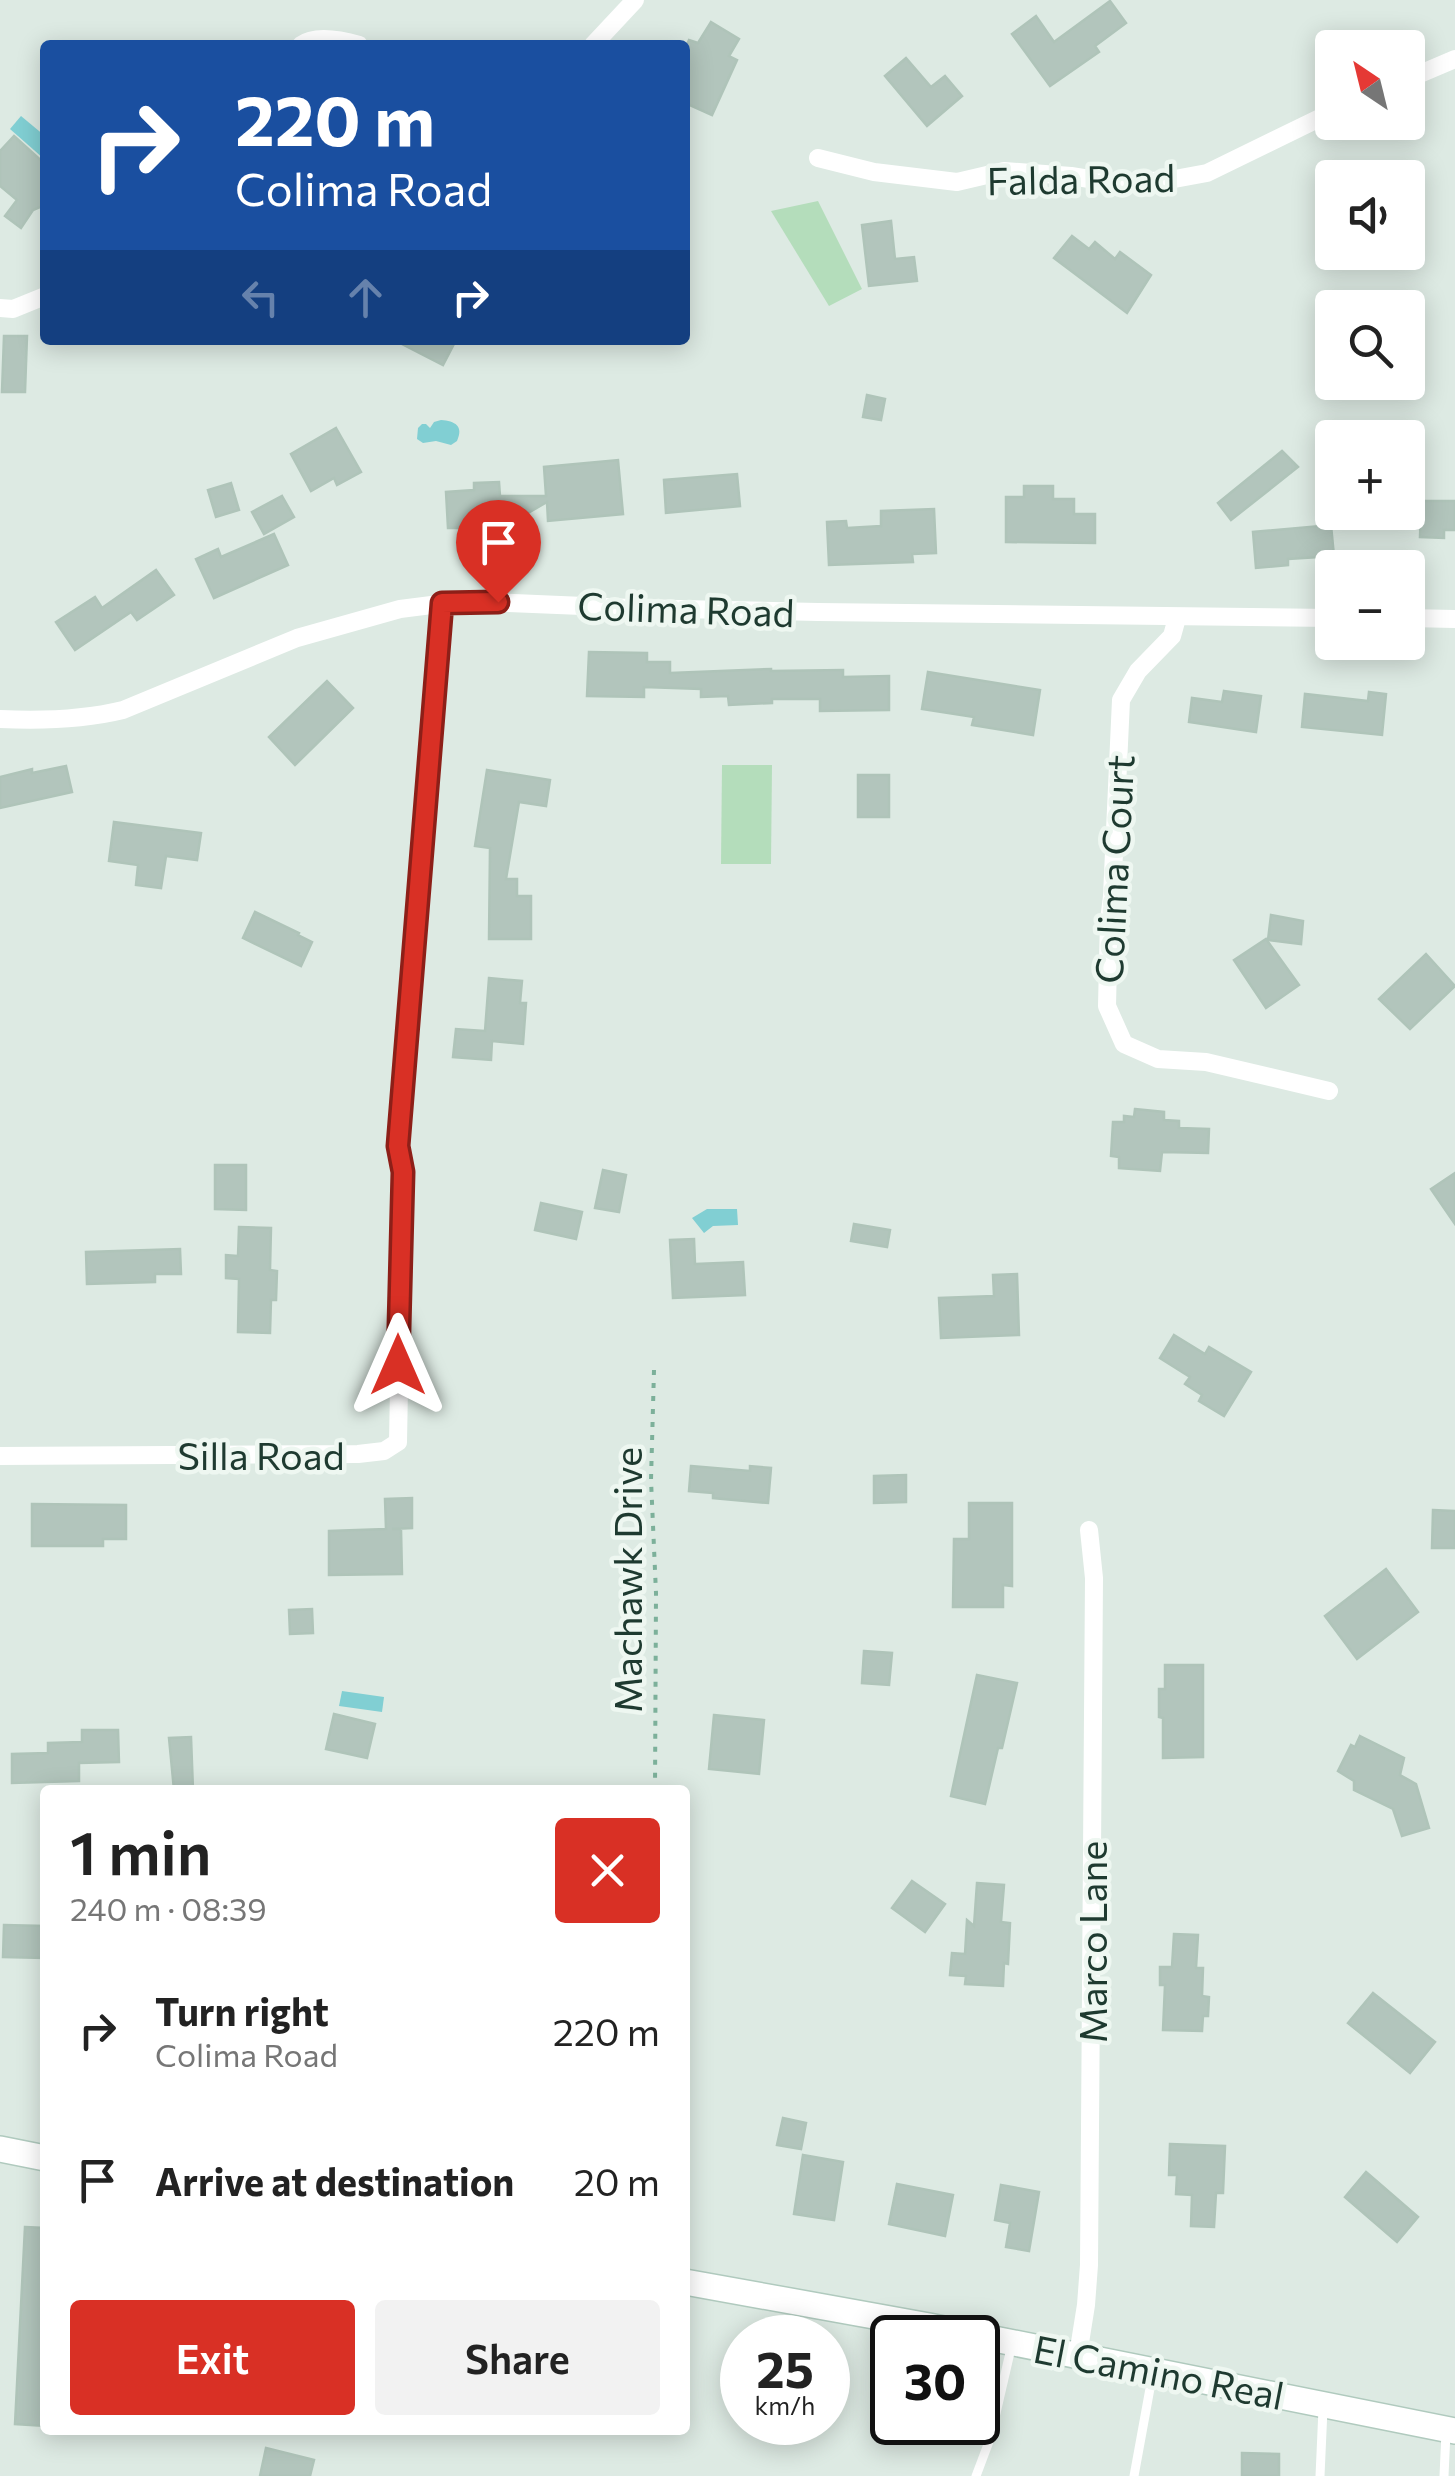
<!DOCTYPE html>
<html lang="en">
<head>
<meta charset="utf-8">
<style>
  :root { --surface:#fff; --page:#f2f2f2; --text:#222; --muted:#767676; --accent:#d93025 }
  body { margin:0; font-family:Commissioner,sans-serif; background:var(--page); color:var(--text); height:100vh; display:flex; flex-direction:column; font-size:38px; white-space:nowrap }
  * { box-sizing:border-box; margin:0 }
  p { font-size:32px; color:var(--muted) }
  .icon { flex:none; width:55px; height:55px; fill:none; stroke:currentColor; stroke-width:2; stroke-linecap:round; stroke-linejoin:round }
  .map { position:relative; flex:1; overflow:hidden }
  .panel { position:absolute; left:40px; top:1785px; width:650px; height:650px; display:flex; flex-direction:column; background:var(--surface); border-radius:10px; box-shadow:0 5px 25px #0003 }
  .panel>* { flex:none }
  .hud { position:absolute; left:40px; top:40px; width:650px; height:305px; border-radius:10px; box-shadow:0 5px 25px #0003; background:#1a4fa0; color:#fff; overflow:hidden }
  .needle { width:65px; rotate:325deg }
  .fabs { position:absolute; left:1315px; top:30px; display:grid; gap:20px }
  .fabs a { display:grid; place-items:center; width:110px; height:110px; border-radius:10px; background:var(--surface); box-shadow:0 5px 25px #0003; font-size:50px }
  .speed { position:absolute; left:720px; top:2315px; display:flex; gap:20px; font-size:50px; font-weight:700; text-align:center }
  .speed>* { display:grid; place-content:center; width:130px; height:130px; border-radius:50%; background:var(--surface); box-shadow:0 5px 25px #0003; line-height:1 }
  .speed small { font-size:25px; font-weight:400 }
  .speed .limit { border:5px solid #111; border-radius:15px; background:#fff; color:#111 }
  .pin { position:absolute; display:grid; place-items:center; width:85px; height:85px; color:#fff; margin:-102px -42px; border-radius:50% 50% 50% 0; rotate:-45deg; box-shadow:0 0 10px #0007 }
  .pin .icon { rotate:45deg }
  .me { position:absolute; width:110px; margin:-55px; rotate:0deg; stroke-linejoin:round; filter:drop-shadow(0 0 8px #0008) }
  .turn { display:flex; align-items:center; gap:35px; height:210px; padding:0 30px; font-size:45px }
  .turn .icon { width:130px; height:130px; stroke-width:2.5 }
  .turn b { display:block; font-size:70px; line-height:85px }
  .lanes { display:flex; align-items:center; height:95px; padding:0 30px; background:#0003; justify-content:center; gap:50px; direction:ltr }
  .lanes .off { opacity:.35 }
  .round { display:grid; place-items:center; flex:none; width:105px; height:105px; border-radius:10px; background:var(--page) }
  .overview { display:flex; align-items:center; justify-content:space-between; height:170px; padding:0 30px }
  h1 { font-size:60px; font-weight:600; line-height:75px }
  .cta { display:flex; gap:20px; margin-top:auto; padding:20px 30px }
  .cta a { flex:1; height:115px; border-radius:10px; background:var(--accent); color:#fff; font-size:40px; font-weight:600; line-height:115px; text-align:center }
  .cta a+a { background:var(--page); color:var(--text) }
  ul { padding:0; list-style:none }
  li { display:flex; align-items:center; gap:30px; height:150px; padding:0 30px }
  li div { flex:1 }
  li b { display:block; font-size:38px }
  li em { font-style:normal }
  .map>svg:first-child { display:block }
</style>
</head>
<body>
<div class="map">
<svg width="1455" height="2476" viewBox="0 0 1455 2476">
  <rect width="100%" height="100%" fill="#ddeae3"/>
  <g fill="#b4ddbb">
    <polygon points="818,201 862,289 829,306 771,211"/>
    <polygon points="722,765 772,765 771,864 721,864"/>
  </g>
  <g fill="#81cfd3">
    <polygon points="21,116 45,136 45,155 43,158 10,129"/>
    <path d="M441,420C455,421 464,426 457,441L451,445L436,441L423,443L417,439L418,428L422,424H426L430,428L434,422Z"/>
    <polygon points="707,1209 737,1209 738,1225 713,1226 704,1233 692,1218"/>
    <polygon points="342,1691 384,1697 382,1712 339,1706"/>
  </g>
  <g fill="#b2c5bc" stroke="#afc4b9" stroke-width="2.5">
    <polygon points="1110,1 1126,23 1095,46 1099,52 1050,86 1012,34 1036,16 1054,42"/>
    <polygon points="711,22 739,39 729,56 737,60 712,115 685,103 685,49 689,40 698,43"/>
    <polygon points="906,58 931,87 945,76 962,96 927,126 885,76"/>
    <polygon points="14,136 45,164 45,205 33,210 21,228 5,216 17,200 0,186 0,151"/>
    <polygon points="891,221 895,259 914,257 917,281 869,286 862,225"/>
    <polygon points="1072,236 1089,249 1095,242 1115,259 1120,252 1151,275 1127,313 1054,258"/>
    <polygon points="4,336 27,336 25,392 2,392"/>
    <polygon points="394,340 456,340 443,365"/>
    <polygon points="867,395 885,399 881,420 863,417"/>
    <polygon points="336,428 361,472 337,485 334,478 311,491 291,454"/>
    <polygon points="1282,451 1298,467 1231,520 1218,503"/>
    <polygon points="618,460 623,514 548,521 547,502 502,528 448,528 446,492 474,490 474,483 499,482 500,496 546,496 544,467"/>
    <polygon points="737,474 740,506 666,513 664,480"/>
    <polygon points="231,483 239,510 216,517 208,490"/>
    <polygon points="1024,486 1053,486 1053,499 1074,499 1074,514 1095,514 1095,543 1006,542 1006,497 1024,497"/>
    <polygon points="282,496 294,517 264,534 252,512"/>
    <polygon points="1421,501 1455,501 1455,530 1444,530 1444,538 1420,537"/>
    <polygon points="934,509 936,553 912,554 913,562 829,565 827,522 846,521 847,528 881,526 881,511"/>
    <polygon points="1331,525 1334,556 1288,559 1288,565 1256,568 1253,532"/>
    <polygon points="274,534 288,565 214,598 196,559 218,549 221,557"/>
    <polygon points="156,570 174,595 137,620 131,612 75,650 56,622 95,597 102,608"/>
    <polygon points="589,652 647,653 647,662 670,662 670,673 771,669 771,671 843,670 843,677 889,676 889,710 820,711 820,699 772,699 772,703 729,705 728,696 701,697 701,689 644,687 644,697 587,696"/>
    <polygon points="928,672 1040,690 1033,735 972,725 974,717 922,709"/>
    <polygon points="327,681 353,708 295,765 269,737"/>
    <polygon points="1224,691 1261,696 1256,732 1189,722 1192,698 1222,702"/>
    <polygon points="1369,692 1386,694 1382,735 1302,727 1305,694 1368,701"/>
    <polygon points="66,766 72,792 0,808 0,777 32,769 32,773"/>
    <polygon points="487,770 550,780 546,806 519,802 506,879 517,879 517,896 531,896 531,939 489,939 490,848 475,846"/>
    <rect x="858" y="775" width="31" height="42"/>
    <polygon points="114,822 201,833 197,860 166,856 161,888 136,885 138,865 109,861"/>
    <polygon points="255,912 299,933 298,935 312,942 301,966 243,938"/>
    <polygon points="1271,915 1303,921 1301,944 1268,940"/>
    <polygon points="1266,939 1299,985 1266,1008 1234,960"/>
    <polygon points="1426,954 1455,986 1410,1029 1379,999"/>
    <polygon points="489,978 522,981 520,1003 526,1003 523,1044 492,1041 491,1060 453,1057 456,1029 485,1031"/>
    <polygon points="1135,1109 1164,1112 1164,1120 1179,1121 1179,1128 1209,1129 1208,1153 1162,1152 1160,1171 1119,1168 1119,1157 1111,1156 1113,1122 1124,1122 1124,1116 1134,1117"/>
    <polygon points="215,1165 246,1165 246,1210 215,1209"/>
    <polygon points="603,1170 626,1175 619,1212 595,1208"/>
    <polygon points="1455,1173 1455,1224 1431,1189"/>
    <polygon points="541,1203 582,1212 576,1239 535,1230"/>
    <polygon points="854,1224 890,1230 887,1247 851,1241"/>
    <polygon points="239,1227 271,1228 270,1270 277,1271 276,1300 271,1300 270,1333 238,1332 239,1279 226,1278 226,1255 238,1256"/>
    <polygon points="694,1239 695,1264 743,1262 745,1295 673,1298 670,1240"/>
    <polygon points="180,1249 181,1274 155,1274 155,1282 87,1284 86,1252"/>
    <polygon points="1017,1274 1019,1335 941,1338 939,1298 994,1296 993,1275"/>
    <polygon points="1174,1335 1205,1354 1209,1347 1251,1372 1224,1416 1199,1401 1202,1395 1185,1384 1190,1377 1160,1358"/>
    <polygon points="691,1466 750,1471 750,1466 771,1468 768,1503 713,1498 713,1493 689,1491"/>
    <polygon points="906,1475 906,1502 874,1503 874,1476"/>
    <polygon points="412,1498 412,1528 392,1529 401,1529 402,1574 329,1575 329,1531 386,1529 385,1499"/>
    <polygon points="969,1503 1012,1503 1012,1586 1003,1585 1003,1607 953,1607 954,1539 969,1539"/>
    <polygon points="32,1504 126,1505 126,1539 103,1539 103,1546 32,1546"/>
    <polygon points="1433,1510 1455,1511 1455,1548 1432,1548"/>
    <polygon points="1386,1569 1418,1612 1357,1659 1325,1616"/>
    <polygon points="312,1609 313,1633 290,1634 289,1610"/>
    <polygon points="864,1651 892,1653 889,1685 862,1683"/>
    <polygon points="1165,1665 1203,1665 1203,1757 1163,1758 1163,1718 1159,1717 1159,1689 1165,1689"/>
    <polygon points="977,1675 1017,1683 1002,1748 998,1748 985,1804 951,1796"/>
    <polygon points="334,1714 375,1724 367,1758 326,1749"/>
    <polygon points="714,1715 764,1720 759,1774 709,1769"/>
    <polygon points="82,1730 118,1730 119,1762 79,1763 79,1781 12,1783 12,1754 48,1753 48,1743 82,1742"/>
    <polygon points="1360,1736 1404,1758 1400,1775 1416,1784 1429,1828 1402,1836 1393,1809 1354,1790 1354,1781 1338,1771 1351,1745 1355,1747"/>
    <polygon points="191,1737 193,1790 174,1790 169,1738"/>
    <polygon points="912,1881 945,1904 925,1932 892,1908"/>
    <polygon points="977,1883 1004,1885 1001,1922 1010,1923 1008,1964 1004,1963 1003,1986 965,1984 966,1976 950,1975 952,1953 965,1954 967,1920 974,1926"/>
    <polygon points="4,1925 45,1926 45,1958 3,1957"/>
    <polygon points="1174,1934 1198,1935 1196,1968 1203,1968 1202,1996 1209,1997 1208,2016 1203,2016 1202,2031 1163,2030 1165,1985 1160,1985 1160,1967 1172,1967"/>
    <polygon points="1373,1993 1435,2042 1410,2073 1348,2023"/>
    <polygon points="783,2118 806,2123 801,2149 777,2145"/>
    <polygon points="1170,2144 1225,2146 1223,2193 1216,2193 1214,2227 1191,2226 1192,2195 1176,2194 1177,2175 1169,2175"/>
    <polygon points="803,2155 843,2162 834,2220 794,2214"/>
    <polygon points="1366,2172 1418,2217 1397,2242 1345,2197"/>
    <polygon points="897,2184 953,2195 945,2236 889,2224"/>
    <polygon points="1001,2185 1039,2192 1029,2251 1006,2247 1010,2223 995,2220"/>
    <polygon points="25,2227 45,2228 45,2426 15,2424"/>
    <polygon points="266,2448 314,2460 310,2476 260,2476"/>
    <polygon points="1242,2453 1279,2454 1279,2476 1242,2476"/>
  </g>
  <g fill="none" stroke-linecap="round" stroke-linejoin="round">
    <g stroke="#b0cabe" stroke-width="28">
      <g id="secondary">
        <polyline points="0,2149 45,2158"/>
        <polyline points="685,2282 929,2326 1455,2431"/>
      </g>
    </g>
    <polyline stroke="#7cb09a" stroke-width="4" stroke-dasharray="5 8" stroke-linecap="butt" points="654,1370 651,1480 656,1593 655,1790"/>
    <g stroke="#fff" stroke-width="9">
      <polyline points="976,2476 990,2439 1012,2344"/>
      <polyline points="1134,2476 1153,2372"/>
      <polyline points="1320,2476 1323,2409"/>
      <polyline points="1444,2476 1446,2432"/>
    </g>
    <g stroke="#fff" stroke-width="18">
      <path d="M301,45C316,34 342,40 359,45"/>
      <polyline points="593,45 635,0"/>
      <polyline points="1408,79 1455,59"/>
      <polyline points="818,158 874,172 957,182 1004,171 1071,176 1114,183 1169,180 1207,173 1332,112"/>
      <polyline points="0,308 13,309 45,296"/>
      <polyline points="1177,618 1172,636 1138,671 1121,700 1112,896 1109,920 1107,1006 1124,1044 1158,1059 1206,1062 1329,1091"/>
      <polyline points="1408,618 1455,619"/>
      <path d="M0,719C42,721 82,720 123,710L297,638L400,609L463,601L631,608L818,612L1332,618"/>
      <polyline points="0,1456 358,1454 384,1451 398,1442 403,1172 398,1146 442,603"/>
      <polyline points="1078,2355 1086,2305 1089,2265 1094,1578 1089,1530"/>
    </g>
    <use href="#secondary" stroke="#fff" stroke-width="25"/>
  </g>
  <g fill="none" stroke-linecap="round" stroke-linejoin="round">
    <g stroke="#8d1f18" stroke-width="25">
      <polyline id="route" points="398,1365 403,1172 398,1146 442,603 498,602"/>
    </g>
    <use href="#route" stroke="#d93025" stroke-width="18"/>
  </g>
  <g text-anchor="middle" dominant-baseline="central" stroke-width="9" stroke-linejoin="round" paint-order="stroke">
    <g font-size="38" fill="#1e3a30" stroke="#eef7f1">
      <text transform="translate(1081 178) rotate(-1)">Falda Road</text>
      <text transform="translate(686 608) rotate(2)">Colima Road</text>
      <text transform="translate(1113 869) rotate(-87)">Colima Court</text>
      <text x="261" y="1454">Silla Road</text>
      <text transform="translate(626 1580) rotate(-90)">Machawk Drive</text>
      <text transform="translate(1091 1942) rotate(-90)">Marco Lane</text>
      <text transform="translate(1159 2371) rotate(11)">El Camino Real</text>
    </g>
  </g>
</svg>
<div class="fabs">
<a><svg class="needle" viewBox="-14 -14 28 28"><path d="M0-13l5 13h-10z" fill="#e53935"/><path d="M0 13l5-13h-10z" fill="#767676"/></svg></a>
<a><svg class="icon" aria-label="sound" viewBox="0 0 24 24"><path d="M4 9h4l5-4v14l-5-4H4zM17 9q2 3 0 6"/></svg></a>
<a><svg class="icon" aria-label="search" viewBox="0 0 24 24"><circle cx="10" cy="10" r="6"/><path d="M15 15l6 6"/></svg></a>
<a>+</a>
<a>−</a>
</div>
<div class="speed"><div>25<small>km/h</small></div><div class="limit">30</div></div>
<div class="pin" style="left:498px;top:602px;background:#d93025"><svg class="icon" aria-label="arrive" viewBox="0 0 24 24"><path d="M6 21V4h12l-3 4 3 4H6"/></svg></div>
<svg class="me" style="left:398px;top:1365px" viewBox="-20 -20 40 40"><path d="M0-17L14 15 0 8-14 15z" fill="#d93025" stroke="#fff" stroke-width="4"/></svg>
<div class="hud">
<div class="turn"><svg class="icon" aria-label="right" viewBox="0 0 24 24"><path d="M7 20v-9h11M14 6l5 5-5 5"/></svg><div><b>220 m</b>Colima Road</div></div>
<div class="lanes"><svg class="icon off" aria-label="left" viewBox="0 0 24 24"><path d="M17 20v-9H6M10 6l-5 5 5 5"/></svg><svg class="icon off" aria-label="ahead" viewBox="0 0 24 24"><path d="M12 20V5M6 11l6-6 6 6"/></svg><svg class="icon" aria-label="right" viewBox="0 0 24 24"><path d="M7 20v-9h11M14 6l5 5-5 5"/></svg></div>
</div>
<section class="panel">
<div class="overview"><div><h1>1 min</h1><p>240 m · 08:39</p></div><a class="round" style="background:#d93025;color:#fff"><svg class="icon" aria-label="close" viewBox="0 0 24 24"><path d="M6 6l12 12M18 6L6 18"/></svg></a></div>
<ul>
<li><svg class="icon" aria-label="right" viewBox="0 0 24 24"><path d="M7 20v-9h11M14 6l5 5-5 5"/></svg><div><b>Turn right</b><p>Colima Road</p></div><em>220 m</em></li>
<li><svg class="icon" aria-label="arrive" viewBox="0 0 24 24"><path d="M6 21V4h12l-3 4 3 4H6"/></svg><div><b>Arrive at destination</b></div><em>20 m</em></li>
</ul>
<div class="cta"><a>Exit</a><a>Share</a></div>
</section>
</div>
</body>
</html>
